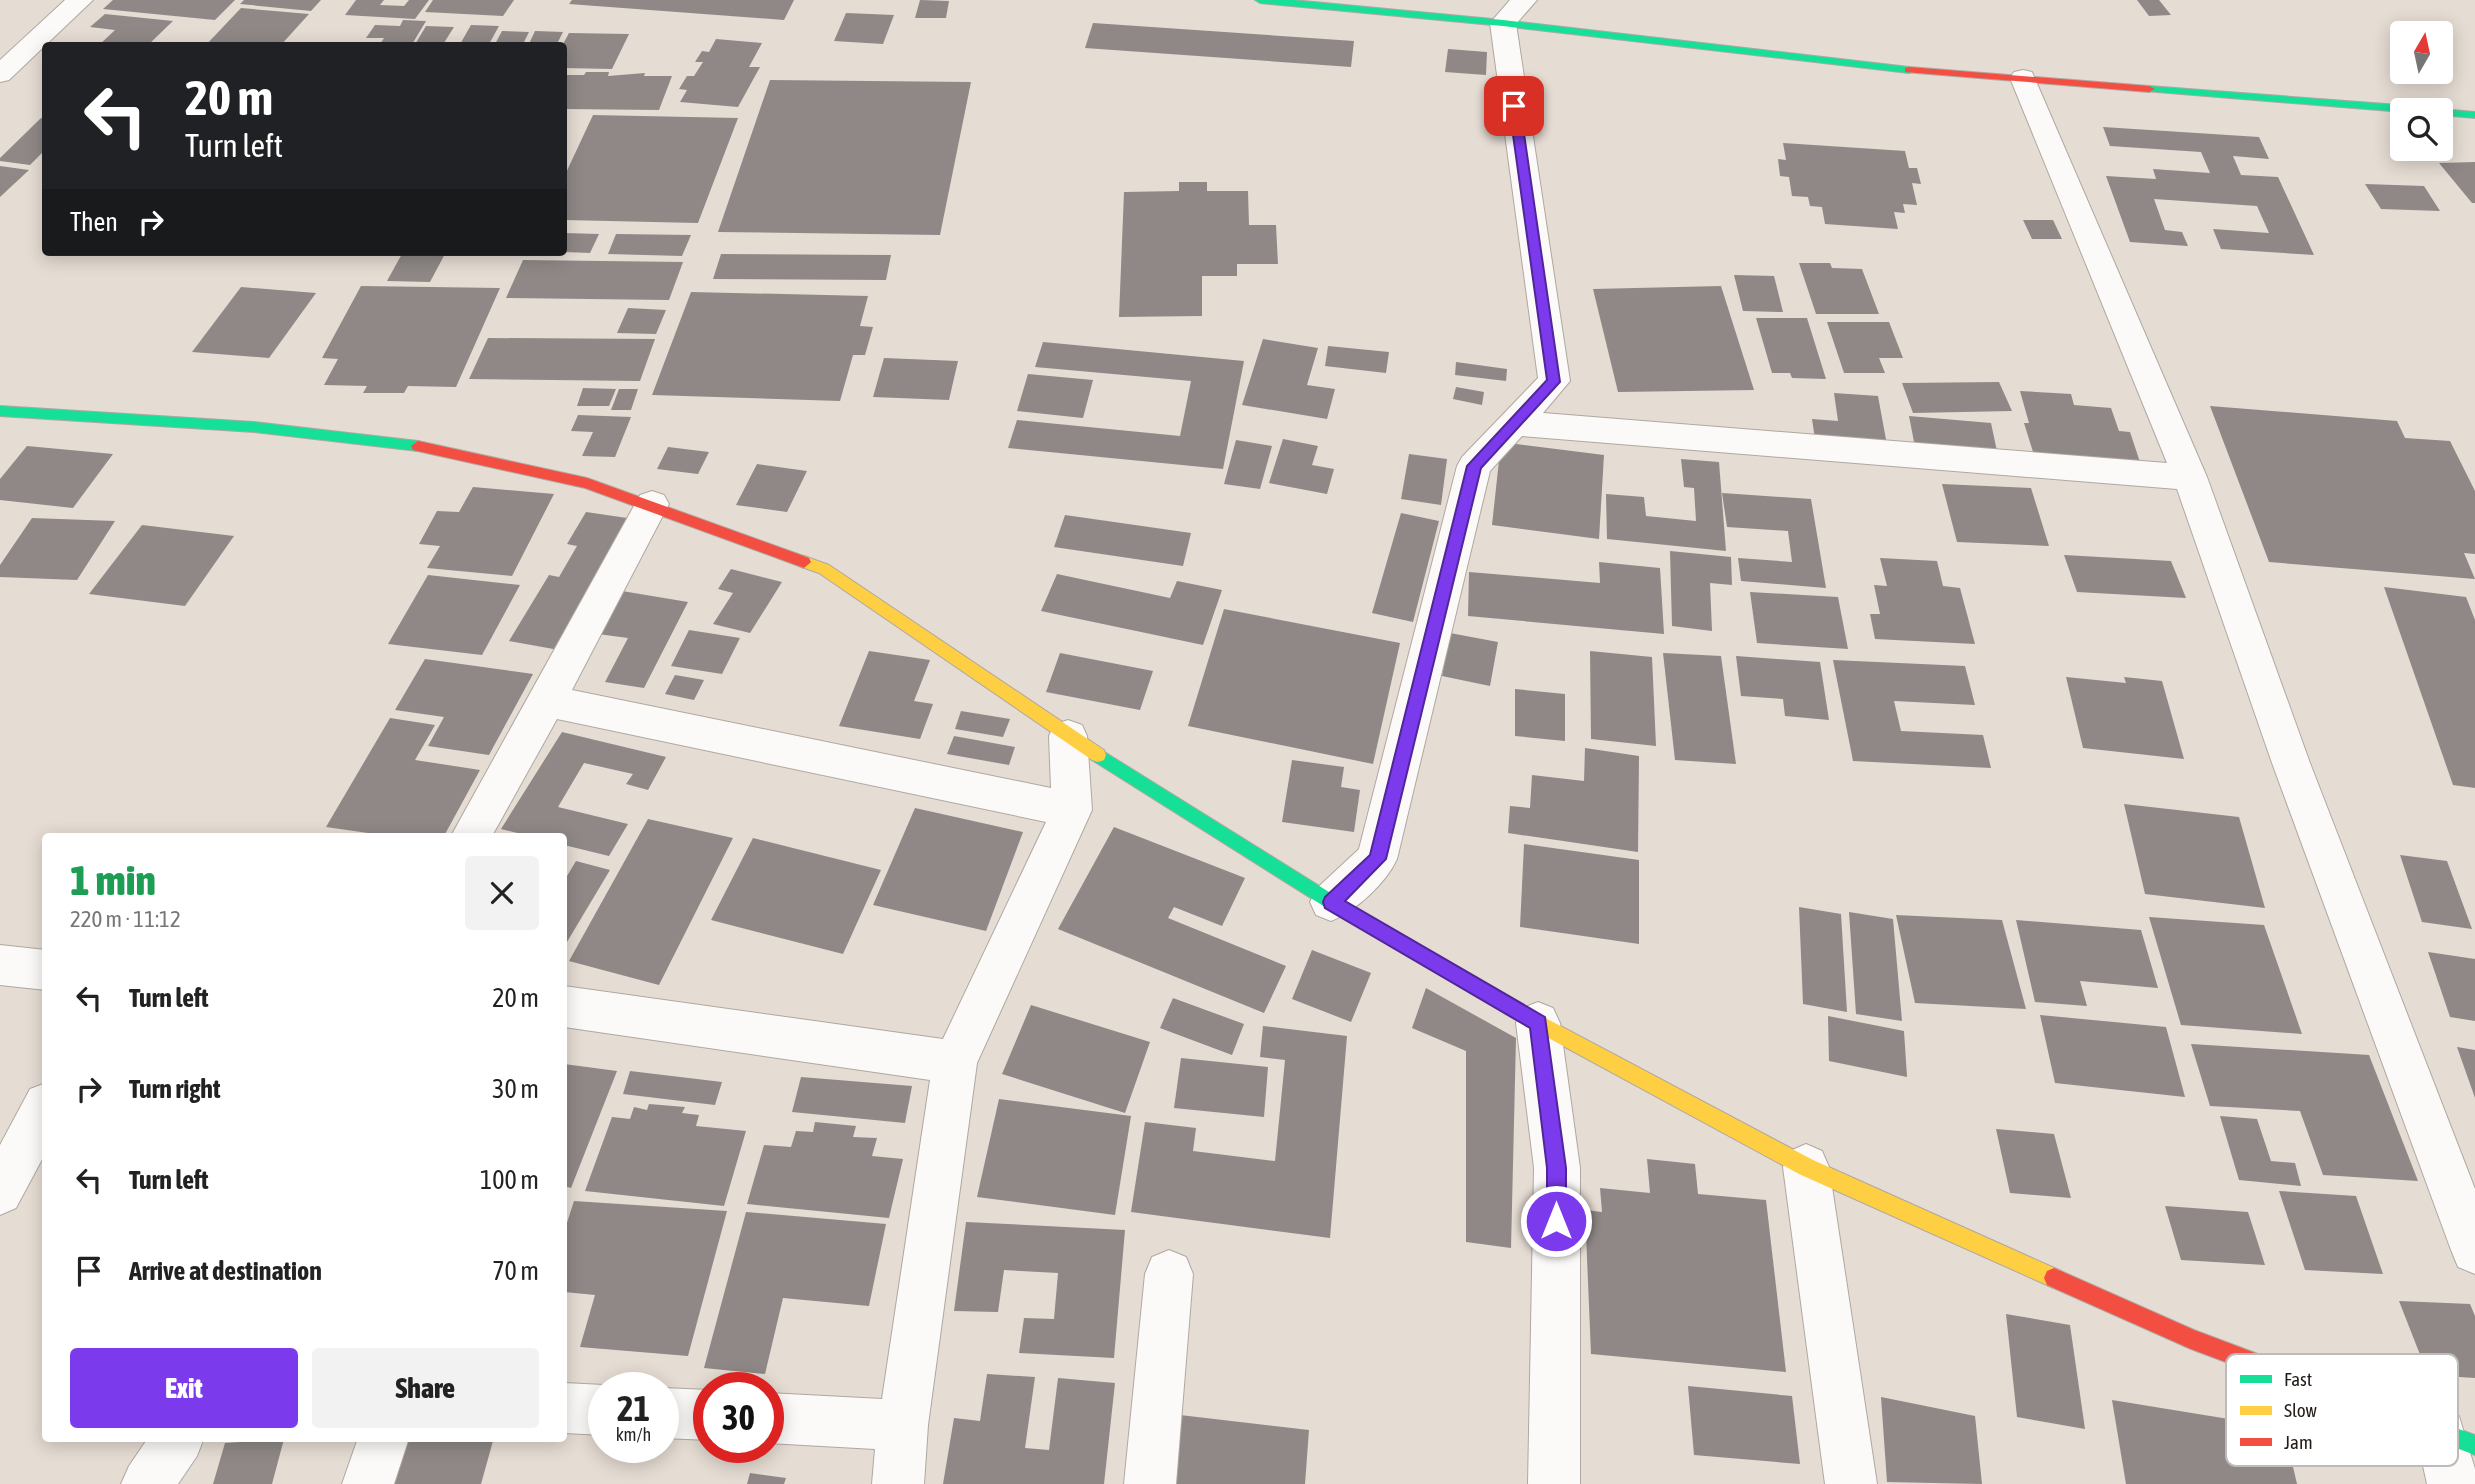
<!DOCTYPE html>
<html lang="en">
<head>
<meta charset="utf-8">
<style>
  :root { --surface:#fff; --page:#f2f2f2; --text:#222; --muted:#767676; --accent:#7c3aed }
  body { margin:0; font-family:"Asap Condensed",sans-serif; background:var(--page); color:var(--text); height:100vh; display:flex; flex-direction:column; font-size:26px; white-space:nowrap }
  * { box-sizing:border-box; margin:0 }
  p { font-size:23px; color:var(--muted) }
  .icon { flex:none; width:38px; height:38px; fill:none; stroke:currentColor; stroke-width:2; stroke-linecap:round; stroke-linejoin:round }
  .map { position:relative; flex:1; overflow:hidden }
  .details { position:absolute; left:42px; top:833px; width:525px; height:609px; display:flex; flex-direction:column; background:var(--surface); border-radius:7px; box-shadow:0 4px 18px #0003 }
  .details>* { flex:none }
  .hud { position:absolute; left:42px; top:42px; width:525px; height:214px; border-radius:7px; box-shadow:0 4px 18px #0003; background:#202124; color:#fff; overflow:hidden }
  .needle { width:46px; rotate:9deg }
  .fabs { position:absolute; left:2390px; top:21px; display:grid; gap:14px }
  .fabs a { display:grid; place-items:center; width:63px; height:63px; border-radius:7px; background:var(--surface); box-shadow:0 4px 18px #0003; font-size:35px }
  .speed { position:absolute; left:588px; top:1372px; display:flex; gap:14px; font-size:35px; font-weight:700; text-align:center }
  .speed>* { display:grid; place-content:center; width:91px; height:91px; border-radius:50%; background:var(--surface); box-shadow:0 4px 18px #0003; line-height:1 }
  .speed small { font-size:18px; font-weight:400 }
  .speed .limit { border:10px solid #d22; background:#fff; color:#111 }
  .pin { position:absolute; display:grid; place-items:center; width:60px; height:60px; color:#fff; margin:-30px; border-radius:14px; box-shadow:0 4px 10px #0006 }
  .me { position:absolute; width:77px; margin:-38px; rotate:0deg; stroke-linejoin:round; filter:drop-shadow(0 0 5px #0008) }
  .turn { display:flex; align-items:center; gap:24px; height:147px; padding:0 28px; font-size:32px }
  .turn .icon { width:91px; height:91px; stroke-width:2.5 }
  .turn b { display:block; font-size:49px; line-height:60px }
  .then { display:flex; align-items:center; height:66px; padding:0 28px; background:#0003; gap:14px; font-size:26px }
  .round { display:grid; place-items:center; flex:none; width:74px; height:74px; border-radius:7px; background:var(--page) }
  .overview { display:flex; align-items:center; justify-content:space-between; height:119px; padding:0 28px }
  h1 { font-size:42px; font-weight:800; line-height:52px; color:#1e9e55 }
  .cta { display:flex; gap:14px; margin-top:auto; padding:14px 28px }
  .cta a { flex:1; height:80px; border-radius:7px; background:var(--accent); color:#fff; font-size:28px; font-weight:800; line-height:80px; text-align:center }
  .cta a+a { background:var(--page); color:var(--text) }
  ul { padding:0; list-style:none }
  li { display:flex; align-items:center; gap:21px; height:91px; padding:0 28px }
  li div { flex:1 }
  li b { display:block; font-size:26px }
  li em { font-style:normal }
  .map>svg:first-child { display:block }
</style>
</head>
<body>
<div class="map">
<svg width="2475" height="1484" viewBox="0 0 2475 1484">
  <rect width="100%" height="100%" fill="#e5dcd3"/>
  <g fill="#8f8887">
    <polygon points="113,0 235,0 215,20 103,9"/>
    <polygon points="244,0 321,0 311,11 240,4"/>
    <polygon points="356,0 384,0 380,5 404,6 409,0 429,0 415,19 345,15"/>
    <polygon points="433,0 514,0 503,16 425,12"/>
    <polygon points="572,0 794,0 784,20 569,4"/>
    <polygon points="920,0 949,1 946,18 915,18"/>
    <polygon points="2137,0 2159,0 2171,15 2149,16"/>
    <polygon points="241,8 309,14 280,46 205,46"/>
    <polygon points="846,13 894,15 883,44 834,41"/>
    <polygon points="105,14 173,21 147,46 98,46 115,30 90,27"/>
    <polygon points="403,20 426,21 411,46 379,46 384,38 366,38 375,25 400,26"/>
    <polygon points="1093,23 1354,41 1351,67 1085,48"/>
    <polygon points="471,25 499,26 488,46 459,46"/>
    <polygon points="426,26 454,27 442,46 414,46"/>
    <polygon points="502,31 529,32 522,46 494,46"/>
    <polygon points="535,31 563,32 556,46 528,46"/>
    <polygon points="569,33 629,34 612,69 564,68 562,46"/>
    <polygon points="716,39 762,43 749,67 760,67 738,107 680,102 687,90 679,89 687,76 694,76 703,62 695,62 702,51 709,52"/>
    <polygon points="1448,49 1487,52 1486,75 1445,72"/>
    <polygon points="586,72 609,72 608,76 645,73 644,76 672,76 659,110 564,109 564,75 584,75"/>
    <polygon points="770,80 971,82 940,235 718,232"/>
    <polygon points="593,115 738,118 698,223 564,220 564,177"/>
    <polygon points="41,118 46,118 46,149 30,165 0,161 0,158"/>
    <polygon points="2103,127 2259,137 2269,159 2233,156 2241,175 2278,177 2314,255 2221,249 2213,229 2269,233 2257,206 2154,199 2165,230 2182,232 2188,246 2130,242 2106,176 2156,179 2153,169 2210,173 2201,152 2110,146"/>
    <polygon points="1783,143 1905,151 1909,168 1917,168 1921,184 1912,183 1917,205 1903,204 1905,213 1894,212 1898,229 1825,224 1822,207 1810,206 1808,197 1792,196 1789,177 1780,176 1778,159 1786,160"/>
    <polygon points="2475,162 2475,203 2472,203 2439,163"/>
    <polygon points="0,166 29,170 0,197"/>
    <polygon points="1179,182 1207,182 1207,191 1248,191 1249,225 1276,225 1278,264 1237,264 1237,276 1202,276 1202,316 1119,317 1124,192 1179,191"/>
    <polygon points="2365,184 2424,186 2440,211 2381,209"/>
    <polygon points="2023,220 2053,220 2062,239 2032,239"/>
    <polygon points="564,233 599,234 590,253 564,252"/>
    <polygon points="616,234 691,235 682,256 608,254"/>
    <polygon points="403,252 446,252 430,282 387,281"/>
    <polygon points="721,254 891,255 886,280 713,279"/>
    <polygon points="523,260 683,262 669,300 506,298"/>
    <polygon points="1799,263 1830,263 1832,268 1862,269 1879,314 1816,314"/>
    <polygon points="1734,275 1774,276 1783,312 1743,311"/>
    <polygon points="361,286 500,288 456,387 408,386 404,393 363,393 367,386 324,385 338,359 322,358"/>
    <polygon points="1721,286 1754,390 1618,392 1593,289"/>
    <polygon points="241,287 316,293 269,358 192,352"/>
    <polygon points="691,292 868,296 860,326 873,327 865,355 853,355 840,401 652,395"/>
    <polygon points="628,308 666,310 656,334 617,333"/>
    <polygon points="1756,318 1807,318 1826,379 1792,378 1790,373 1772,373"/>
    <polygon points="1827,322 1889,322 1903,358 1879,358 1885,373 1844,373"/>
    <polygon points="488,338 655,339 640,381 469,379"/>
    <polygon points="1263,339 1318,348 1307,385 1335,389 1327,419 1242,405"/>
    <polygon points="1043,342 1244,361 1223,469 1008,448 1017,420 1180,436 1191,381 1035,367"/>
    <polygon points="1328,346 1389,352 1386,373 1325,366"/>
    <polygon points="884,358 958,361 949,400 873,397"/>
    <polygon points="1456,362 1507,369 1506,381 1455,375"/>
    <polygon points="1028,374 1093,380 1083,418 1017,411"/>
    <polygon points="1999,382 2012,411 1913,413 1902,383"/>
    <polygon points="1456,387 1484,392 1482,405 1453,399"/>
    <polygon points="583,388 616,389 609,406 577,406"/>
    <polygon points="619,389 638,389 631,410 611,410"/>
    <polygon points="2020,391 2071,394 2074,405 2111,408 2119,431 2130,432 2140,462 2034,455 2024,423 2029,423"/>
    <polygon points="1834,393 1878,396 1887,445 1815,439 1812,419 1838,421"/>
    <polygon points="2210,406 2397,421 2405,438 2450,441 2475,491 2475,554 2464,553 2475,579 2269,562"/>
    <polygon points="578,415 631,417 615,457 582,456 593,432 571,431"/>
    <polygon points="1909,416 1991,423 1998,456 1915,447"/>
    <polygon points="1283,439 1318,446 1312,465 1334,469 1327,494 1269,483"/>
    <polygon points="1236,440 1272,446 1260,489 1224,484"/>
    <polygon points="1501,442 1604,455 1599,539 1492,525"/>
    <polygon points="27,446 113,454 73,508 0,500 0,479"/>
    <polygon points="668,447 709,452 698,474 657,469"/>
    <polygon points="1409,454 1447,459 1441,505 1401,499"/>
    <polygon points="1681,459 1719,462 1726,551 1607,539 1606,494 1644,497 1646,516 1696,521 1694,488 1684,487"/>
    <polygon points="757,464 807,471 787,512 736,505"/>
    <polygon points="1942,484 2031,488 2049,546 1957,542"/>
    <polygon points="473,487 554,494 512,576 427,568 440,546 419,544 437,511 459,512"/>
    <polygon points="1722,493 1811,499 1826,588 1741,581 1738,558 1792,562 1788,531 1727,527"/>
    <polygon points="586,512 634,519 559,650 509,641 549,575 559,577 577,546 567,544"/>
    <polygon points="1401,513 1439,521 1413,622 1372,613"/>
    <polygon points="1065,515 1191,533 1183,566 1054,547"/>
    <polygon points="32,518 115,521 77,580 0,577 0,565"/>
    <polygon points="142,525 234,536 185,606 89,594"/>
    <polygon points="1670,551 1731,557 1732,585 1710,583 1712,631 1672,626"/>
    <polygon points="2064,555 2171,561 2186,598 2077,592"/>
    <polygon points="1880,558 1937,561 1943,586 1960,588 1975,644 1875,639 1870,614 1880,614 1874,585 1887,586"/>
    <polygon points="1599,562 1660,568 1664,634 1468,616 1469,572 1600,583"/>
    <polygon points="731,569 782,582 750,633 713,624 733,593 718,589"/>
    <polygon points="1057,574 1170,598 1177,581 1222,590 1203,645 1041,611"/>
    <polygon points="428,575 520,585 482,655 388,644"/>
    <polygon points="2384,587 2466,597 2475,620 2475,788 2453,785"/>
    <polygon points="622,591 688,602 644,688 605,682 628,638 598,634"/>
    <polygon points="1750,592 1838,597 1848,649 1757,643"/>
    <polygon points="1224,609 1400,643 1373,764 1188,726"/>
    <polygon points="689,630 740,638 722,674 671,666"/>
    <polygon points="1450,633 1498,642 1490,686 1442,676"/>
    <polygon points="869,651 930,660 914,701 933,704 920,739 839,726"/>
    <polygon points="1590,651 1652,657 1656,746 1591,739"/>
    <polygon points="1060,653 1153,671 1140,710 1046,692"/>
    <polygon points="1663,653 1721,656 1736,764 1675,760"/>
    <polygon points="1736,656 1820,662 1829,720 1785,716 1783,699 1741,696"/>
    <polygon points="425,659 533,674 489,755 428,746 444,717 395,710"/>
    <polygon points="1833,660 1965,666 1975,705 1894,701 1901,731 1983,735 1991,768 1853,761"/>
    <polygon points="675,675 704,680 694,700 665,694"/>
    <polygon points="2066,677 2126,683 2124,677 2162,681 2184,759 2083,748"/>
    <polygon points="1515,689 1565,694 1565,741 1515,736"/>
    <polygon points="961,711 1010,719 1003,737 955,729"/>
    <polygon points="390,718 435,725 415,760 480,770 444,836 389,836 326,827"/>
    <polygon points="562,732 666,757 648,790 626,784 633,774 584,763 558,807 628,824 609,856 564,845 564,836 530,836 501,829"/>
    <polygon points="954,736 1015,747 1009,765 947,754"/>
    <polygon points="1585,748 1639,756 1638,852 1508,833 1510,806 1530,808 1532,775 1584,781"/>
    <polygon points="1292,760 1344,767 1341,787 1360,790 1354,832 1282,822"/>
    <polygon points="2124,804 2239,817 2265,908 2145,894"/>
    <polygon points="915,808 1023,832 986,931 873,905"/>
    <polygon points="648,819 733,838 659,985 569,961"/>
    <polygon points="1114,827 1245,878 1222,926 1174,907 1168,918 1286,966 1264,1013 1058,929"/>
    <polygon points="753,838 881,870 843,954 711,920"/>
    <polygon points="1524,844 1639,860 1639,944 1520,927"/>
    <polygon points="2400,855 2447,861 2472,929 2422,922"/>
    <polygon points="576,861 610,870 564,947 564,881"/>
    <polygon points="1799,907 1841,914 1847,1012 1803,1004"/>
    <polygon points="1849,912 1893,919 1902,1021 1856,1014"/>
    <polygon points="1896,915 2002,920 2026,1009 1915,1003"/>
    <polygon points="2149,917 2264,925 2302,1034 2181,1025"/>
    <polygon points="2016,920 2141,930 2158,988 2080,981 2087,1006 2035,1002"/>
    <polygon points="1312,950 1371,973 1351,1022 1292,999"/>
    <polygon points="2428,952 2475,959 2475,1021 2450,1017"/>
    <polygon points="1426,988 1516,1038 1511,1248 1466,1242 1466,1051 1412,1028"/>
    <polygon points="1173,998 1244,1024 1232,1055 1160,1028"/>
    <polygon points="1031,1005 1150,1042 1125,1113 1002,1074"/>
    <polygon points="2040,1015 2166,1027 2185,1097 2055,1083"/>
    <polygon points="1828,1016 1904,1031 1907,1077 1829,1061"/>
    <polygon points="1263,1026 1347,1036 1330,1238 1131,1212 1145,1122 1196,1128 1193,1151 1275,1161 1285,1060 1260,1057"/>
    <polygon points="2191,1044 2369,1055 2418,1181 2323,1175 2300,1111 2210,1106"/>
    <polygon points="2457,1047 2475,1050 2475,1098"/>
    <polygon points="1181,1058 1268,1067 1264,1117 1174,1108"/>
    <polygon points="564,1064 617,1071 571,1188 564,1186"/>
    <polygon points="630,1071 722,1082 715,1105 623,1094"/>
    <polygon points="801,1077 912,1086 905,1123 792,1112"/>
    <polygon points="999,1099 1131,1116 1115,1215 977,1197"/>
    <polygon points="649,1104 685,1107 682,1113 699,1115 696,1126 746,1131 724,1206 585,1191 612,1117 630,1119 634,1107 647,1110"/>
    <polygon points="2220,1116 2257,1119 2271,1161 2295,1163 2301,1186 2239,1180"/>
    <polygon points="815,1122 856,1126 853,1137 877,1138 872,1156 903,1159 889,1218 747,1204 764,1145 791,1147 796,1131 813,1132"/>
    <polygon points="1996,1129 2054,1134 2071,1198 2010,1193"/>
    <polygon points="1647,1159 1695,1164 1698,1194 1766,1200 1786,1372 1591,1354 1585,1210 1602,1212 1600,1188 1650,1193"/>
    <polygon points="2279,1191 2356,1196 2383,1274 2305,1270"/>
    <polygon points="574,1201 727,1211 688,1356 580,1347 595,1295 564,1292 564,1232"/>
    <polygon points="2165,1206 2248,1212 2265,1265 2181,1260"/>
    <polygon points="746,1212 886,1224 869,1306 783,1298 765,1374 704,1368"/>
    <polygon points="966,1222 1125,1230 1114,1358 1019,1353 1024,1318 1054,1319 1058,1273 1004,1270 998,1312 954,1311"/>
    <polygon points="2399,1301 2470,1304 2475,1316 2475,1378 2428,1375"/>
    <polygon points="2006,1314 2070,1325 2085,1429 2017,1417"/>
    <polygon points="987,1374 1035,1377 1025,1448 1049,1450 1058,1378 1115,1383 1104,1484 943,1484 954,1418 980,1421"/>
    <polygon points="1688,1386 1792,1396 1800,1464 1694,1455"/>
    <polygon points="1881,1397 1975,1416 1982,1484 1887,1482"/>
    <polygon points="2112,1400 2284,1428 2297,1484 2126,1484"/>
    <polygon points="1180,1415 1309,1430 1305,1484 1173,1484"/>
    <polygon points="397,1438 446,1438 493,1441 481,1484 382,1484"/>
    <polygon points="284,1439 272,1484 213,1484 225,1443"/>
    <polygon points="750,1473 786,1478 784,1484 747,1484"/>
  </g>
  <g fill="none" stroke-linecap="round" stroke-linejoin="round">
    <g stroke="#afa8a1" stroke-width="2">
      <g id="street">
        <polygon points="65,0 93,0 9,80 0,82 0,60"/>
        <path d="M1510,0H1537L1516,24L1570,381L1543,413L2167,463L2010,78L2014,72L2023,70L2032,72L2207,477L2310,763L2475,1189V1274L2458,1267L2451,1250L2272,763L2177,489L1522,436L1490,471L1397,859C1386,883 1356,911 1331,921L1316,915L1310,902L1316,889L1359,849L1457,466L1462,457L1538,378L1490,23Z"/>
        <polygon points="652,491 664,495 669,504 572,690 1051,788 1049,736 1054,725 1068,720 1082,725 1087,736 1092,810 977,1063 928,1425 924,1484 872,1484 875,1449 768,1443 768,1393 882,1399 930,1080 564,1027 564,986 943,1039 1046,822 557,719 492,836 451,836 640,495"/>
        <polygon points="0,945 46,950 46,990 0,985"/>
        <polygon points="1538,1002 1553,1008 1560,1023 1580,1168 1580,1484 1528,1484 1534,1168 1516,1023 1523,1008"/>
        <polygon points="46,1083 46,1152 16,1208 0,1215 0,1145 30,1089"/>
        <polygon points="1806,1144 1822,1151 1829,1167 1877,1484 1825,1484 1783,1167 1790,1151"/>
        <polygon points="1169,1250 1186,1257 1193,1274 1176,1484 1124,1484 1145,1274 1152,1257"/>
        <polygon points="564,1383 604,1385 611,1388 604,1388 604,1435 564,1433"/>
        <polygon points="663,1388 709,1390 709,1440 663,1438"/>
        <polygon points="2441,1409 2459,1416 2475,1469 2475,1484 2427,1484 2416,1434 2423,1416"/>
        <polygon points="148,1438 204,1438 197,1456 178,1484 121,1484 129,1466"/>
        <polygon points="358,1438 409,1438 394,1484 342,1484"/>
      </g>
    </g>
    <g stroke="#afa8a1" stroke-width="2">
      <g id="fast">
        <polygon points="1255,0 1293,0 1503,20 1909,67 1914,70 1909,73 1503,26 1260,3"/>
        <polygon points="2149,86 2426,107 2432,110 2403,112 2145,91 2143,89"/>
        <polygon points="2441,109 2475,112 2475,118 2441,115 2441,110 2437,110"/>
        <polygon points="0,406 254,422 418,441 425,446 418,451 254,432 0,416"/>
        <polygon points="1098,748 1337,897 1542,1016 1545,1022 1542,1028 1536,1031 1530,1028 1325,907 1092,760 1090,755 1092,750"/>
        <polygon points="2386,1402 2475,1435 2475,1455 2379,1419 2376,1412 2379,1405"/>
      </g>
    </g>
    <g stroke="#afa8a1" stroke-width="2">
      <g id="slow">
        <polygon points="804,556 829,565 1104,750 1106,755 1104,760 1098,762 1092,760 819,573 799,566 797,562"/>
        <polygon points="1536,1013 1813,1160 2061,1271 2064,1278 2061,1285 2054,1288 2047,1285 1799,1174 1530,1028 1527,1022 1530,1016"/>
      </g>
    </g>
    <g stroke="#afa8a1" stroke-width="2">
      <g id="jam">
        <polygon points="1909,67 2149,86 2155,89 2149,92 1905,72 1905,68"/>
        <polygon points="418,441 587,478 809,558 811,562 804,568 799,566 585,488 413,450 411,446"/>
        <polygon points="2054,1268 2194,1330 2393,1405 2396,1412 2393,1419 2386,1422 2191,1349 2047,1285 2044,1278 2047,1271"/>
      </g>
    </g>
    <use href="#street" fill="#fbfaf8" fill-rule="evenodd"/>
    <use href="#fast" fill="#16e098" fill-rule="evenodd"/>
    <use href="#slow" fill="#ffcf43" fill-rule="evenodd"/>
    <use href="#jam" fill="#f24e42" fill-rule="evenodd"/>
  </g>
  <polygon fill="#7c3aed" stroke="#51269a" stroke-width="2" points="1514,102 1520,106 1560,382 1481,468 1386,859 1345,901 1545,1017 1566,1168 1566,1221 1563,1228 1556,1231 1550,1228 1547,1221 1547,1168 1530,1028 1325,908 1323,902 1325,897 1370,855 1467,466 1547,380 1509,106"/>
  <rect x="2226" y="1354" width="232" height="112" rx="10" fill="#fff" stroke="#bdbbb9" stroke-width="2"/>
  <rect x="2240" y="1375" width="32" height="8" fill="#16e098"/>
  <rect x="2240" y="1406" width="32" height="9" fill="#ffcf43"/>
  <rect x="2240" y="1438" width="32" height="8" fill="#f24e42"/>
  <g font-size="19" fill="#231c17">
    <text x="2284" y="1386">Fast</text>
    <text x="2284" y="1417">Slow</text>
    <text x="2284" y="1449">Jam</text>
  </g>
</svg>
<div class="fabs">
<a><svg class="needle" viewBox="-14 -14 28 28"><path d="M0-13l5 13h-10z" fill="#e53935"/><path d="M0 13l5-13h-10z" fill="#767676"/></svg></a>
<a><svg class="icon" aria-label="search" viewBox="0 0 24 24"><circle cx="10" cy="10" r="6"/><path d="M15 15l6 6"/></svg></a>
</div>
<div class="speed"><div>21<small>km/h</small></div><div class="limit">30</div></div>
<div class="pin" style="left:1514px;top:106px;background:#d93025"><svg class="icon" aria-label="arrive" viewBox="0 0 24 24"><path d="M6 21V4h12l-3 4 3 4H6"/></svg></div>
<svg class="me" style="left:1556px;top:1221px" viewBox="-20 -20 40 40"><circle r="17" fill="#7c3aed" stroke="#fff" stroke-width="3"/><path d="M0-11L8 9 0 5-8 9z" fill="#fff"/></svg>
<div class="hud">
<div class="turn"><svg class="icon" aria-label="left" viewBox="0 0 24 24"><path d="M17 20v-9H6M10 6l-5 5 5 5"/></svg><div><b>20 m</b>Turn left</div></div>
<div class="then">Then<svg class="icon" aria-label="right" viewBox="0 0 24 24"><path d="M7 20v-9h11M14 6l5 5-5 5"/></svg></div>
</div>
<section class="details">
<div class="overview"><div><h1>1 min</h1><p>220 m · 11:12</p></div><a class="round"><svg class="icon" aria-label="close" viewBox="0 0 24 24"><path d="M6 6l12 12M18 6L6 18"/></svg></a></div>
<ul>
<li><svg class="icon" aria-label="left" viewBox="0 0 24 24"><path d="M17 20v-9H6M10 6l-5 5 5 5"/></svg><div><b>Turn left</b></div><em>20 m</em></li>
<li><svg class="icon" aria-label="right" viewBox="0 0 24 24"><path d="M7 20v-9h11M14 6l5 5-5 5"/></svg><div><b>Turn right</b></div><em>30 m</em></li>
<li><svg class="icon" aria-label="left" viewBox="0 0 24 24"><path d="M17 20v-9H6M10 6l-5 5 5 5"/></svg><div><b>Turn left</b></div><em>100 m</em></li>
<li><svg class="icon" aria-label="arrive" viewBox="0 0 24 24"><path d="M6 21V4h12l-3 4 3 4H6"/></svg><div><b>Arrive at destination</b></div><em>70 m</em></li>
</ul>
<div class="cta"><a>Exit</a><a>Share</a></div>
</section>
</div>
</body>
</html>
